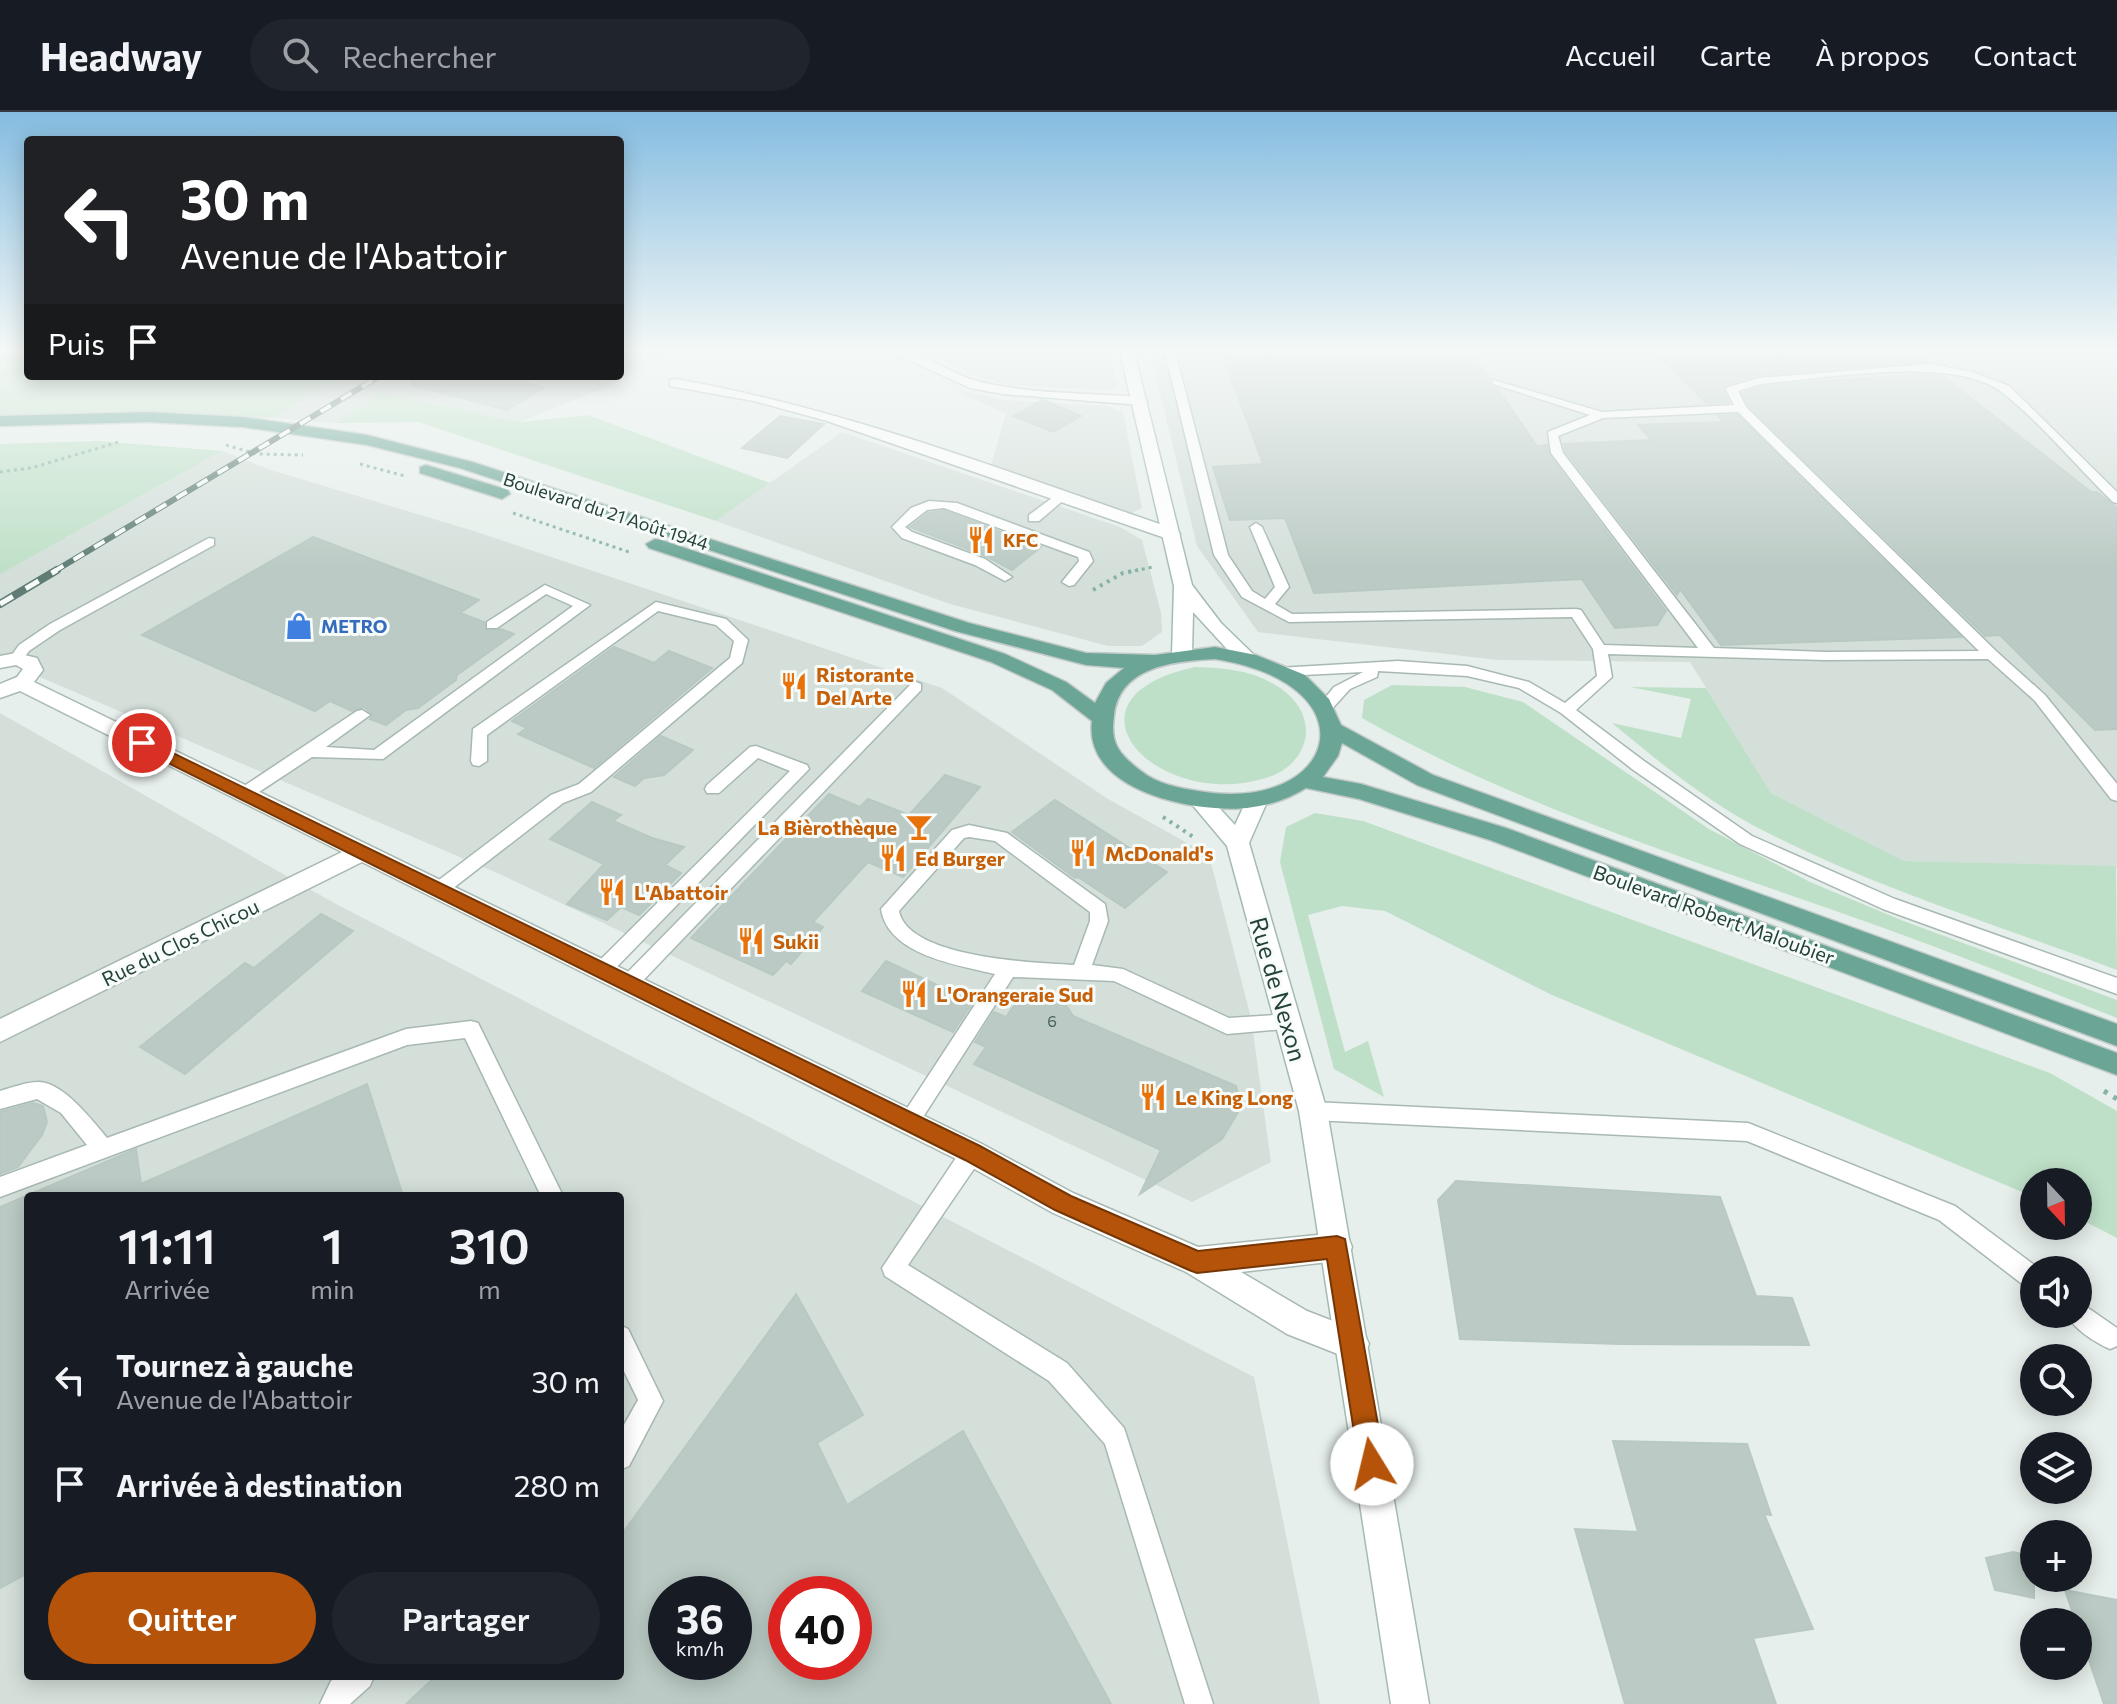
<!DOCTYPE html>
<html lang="fr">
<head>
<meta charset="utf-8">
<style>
  :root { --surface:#171b24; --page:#20242c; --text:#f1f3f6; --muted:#9ea1a6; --line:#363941; --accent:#b45309 }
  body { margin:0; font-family:Commissioner,sans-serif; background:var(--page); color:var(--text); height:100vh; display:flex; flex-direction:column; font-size:30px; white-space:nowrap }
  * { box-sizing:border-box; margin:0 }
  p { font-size:26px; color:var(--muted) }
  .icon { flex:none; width:44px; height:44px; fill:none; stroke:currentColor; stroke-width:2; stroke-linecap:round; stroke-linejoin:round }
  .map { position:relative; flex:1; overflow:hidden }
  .details { position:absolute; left:24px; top:1080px; width:600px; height:488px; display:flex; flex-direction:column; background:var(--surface); border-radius:8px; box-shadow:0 4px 20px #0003 }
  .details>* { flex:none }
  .top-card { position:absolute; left:24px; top:24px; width:600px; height:244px; border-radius:8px; box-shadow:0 4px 20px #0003; background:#202124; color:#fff; overflow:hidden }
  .needle { width:52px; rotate:158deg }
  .controls { position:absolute; left:2020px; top:1056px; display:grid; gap:16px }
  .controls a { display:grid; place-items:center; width:72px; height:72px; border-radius:50%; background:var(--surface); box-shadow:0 4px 20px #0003; font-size:40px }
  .speed { position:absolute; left:648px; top:1464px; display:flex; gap:16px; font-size:40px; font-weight:700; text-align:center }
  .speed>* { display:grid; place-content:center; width:104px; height:104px; border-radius:50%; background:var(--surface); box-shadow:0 4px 20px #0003; line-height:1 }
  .speed small { font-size:20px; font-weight:400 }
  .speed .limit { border:12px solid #d22; background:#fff; color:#111 }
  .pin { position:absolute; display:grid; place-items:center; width:68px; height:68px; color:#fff; margin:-34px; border:4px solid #fff; border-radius:50%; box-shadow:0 2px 8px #0007 }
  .me { position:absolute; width:88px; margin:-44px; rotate:351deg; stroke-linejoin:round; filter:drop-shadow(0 0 6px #0008) }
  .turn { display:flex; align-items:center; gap:28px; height:168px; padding:0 24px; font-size:36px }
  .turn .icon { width:104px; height:104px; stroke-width:2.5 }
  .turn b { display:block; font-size:56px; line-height:68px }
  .then { display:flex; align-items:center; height:76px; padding:0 24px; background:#0003; gap:16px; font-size:30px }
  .eta { display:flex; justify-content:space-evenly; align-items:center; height:136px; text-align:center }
  .eta b { font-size:48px; font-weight:600; line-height:56px }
  .button { display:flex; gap:16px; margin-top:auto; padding:16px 24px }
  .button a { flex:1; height:92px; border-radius:48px; background:var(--accent); color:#fff; font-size:32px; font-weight:600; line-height:92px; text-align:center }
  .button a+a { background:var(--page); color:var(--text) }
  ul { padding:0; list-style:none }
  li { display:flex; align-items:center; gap:24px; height:104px; padding:0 24px }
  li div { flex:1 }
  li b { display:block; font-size:30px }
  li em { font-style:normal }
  header { display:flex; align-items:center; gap:48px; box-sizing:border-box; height:112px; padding:0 40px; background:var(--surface); border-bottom:2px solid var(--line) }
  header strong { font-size:38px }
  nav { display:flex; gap:44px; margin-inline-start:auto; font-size:28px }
  .search { width:560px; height:72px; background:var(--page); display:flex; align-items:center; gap:20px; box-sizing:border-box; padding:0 28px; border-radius:44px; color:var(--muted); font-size:30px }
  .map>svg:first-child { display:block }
</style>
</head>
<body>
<header>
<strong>Headway</strong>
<div class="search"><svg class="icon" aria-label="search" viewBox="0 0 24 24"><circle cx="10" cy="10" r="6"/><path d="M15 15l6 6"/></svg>Rechercher</div>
<nav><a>Accueil</a><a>Carte</a><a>À propos</a><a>Contact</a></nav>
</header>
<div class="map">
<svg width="2117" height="1592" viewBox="0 0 2117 1592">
  <rect width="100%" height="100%" fill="#e6efeb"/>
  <g fill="#d4dfda" fill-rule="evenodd">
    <polygon points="620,236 672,236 618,270 520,310 382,281 336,311 273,306 339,264 620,264"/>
    <polygon points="926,236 1108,236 1118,274 1108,278 1010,273 979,266 921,239"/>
    <polygon points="1149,236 2117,236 2117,755 1904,749 1771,681 1690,550 1498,548 1258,520 1197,434"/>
    <polygon points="961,279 1005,288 1107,294 1123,300 1142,396 1129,402 991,353 1006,301 958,280"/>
    <polygon points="842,320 1120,415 1142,428 1161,501 1162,520 1142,534 1108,534 950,492 716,409"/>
    <polygon points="222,339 271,358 477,420 942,576 1108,687 1209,743 1251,906 1271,1050 1192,1090 504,764 0,548 0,427 65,426"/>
    <path d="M0,601L336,792L1254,1265L1320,1592H0ZM28,1084H620V1564H28ZM666,1482H734V1550H666ZM786,1482H854V1550H786Z"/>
  </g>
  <g fill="#bfe0c8">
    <polygon points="0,236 28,236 28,264 339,264 273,306 112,299 0,304"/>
    <polygon points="382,281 520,310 588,303 770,371 716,409 418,310 336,311"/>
    <polygon points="98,329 222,339 0,462 0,332"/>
    <path d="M1195,555C1225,556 1252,558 1277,574C1320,600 1314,651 1266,666C1156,700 1050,586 1195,555Z"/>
    <path d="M1392,573L1465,575L1523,590L1709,717L1810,770L1901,808L2117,888V906C2023,869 1929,831 1833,798C1673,742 1510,690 1362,606L1364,588Z"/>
    <path d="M1630,575L1706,576L1771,681L1904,749L2116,754L2117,858C2000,814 1878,777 1766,720C1710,692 1660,651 1612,611L1681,626L1691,587Z"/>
    <polygon points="1315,701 1363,709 2050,961 2117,999 2117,1126 2078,1106 2078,1070 2034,1070 2034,1085 1552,883 1385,799 1342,794 1308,803 1345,940 1368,929 1384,985 1334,957 1280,750 1286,715"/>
  </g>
  <g fill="#bbcac4" stroke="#b8c9c2" stroke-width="2" fill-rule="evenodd">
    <polygon points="1220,236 1468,236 1490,267 1491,274 1497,276 1537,334 1547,333 1549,343 1666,499 1657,513 1615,516 1582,467 1314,481 1285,406 1230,408 1213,355 1263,352"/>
    <polygon points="1651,236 1907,236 1924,250 1759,263 1726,273 1723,278 1729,290 1706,291"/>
    <polygon points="1921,263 1944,265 2091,380 2097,380 2117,396 2117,617 2095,618 2000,523 1985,524 1748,293 1742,281 1762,275 1817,269"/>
    <polygon points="412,264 510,264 544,276 507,298 411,273"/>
    <polygon points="1042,288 1044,288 1081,304 1053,320 1014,304"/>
    <polygon points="1737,303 1961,525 1721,533 1680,477 1677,483 1566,340 1564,332 1651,328 1638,313 1724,310 1718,304"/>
    <polygon points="780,304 824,312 787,346 742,336"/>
    <polygon points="944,399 1041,435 1012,458 986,444 910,415 928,401"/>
    <polygon points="313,425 479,488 460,501 484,510 487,519 501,517 514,522 457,563 456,568 418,596 406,598 386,613 370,607 373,603 364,595 352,599 330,589 315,599 142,523"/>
    <polygon points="614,535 654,551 669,539 712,556 594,656 518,622 527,616 512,609"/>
    <polygon points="661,624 693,638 664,663 644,666 635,674 614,665"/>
    <polygon points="945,663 980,675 903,765 868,750 813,810 823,815 791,852 786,849 773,863 691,826 829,682 860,695 868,687 909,703"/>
    <polygon points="1055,688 1167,760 1125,796 1078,765 1075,766 1012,720"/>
    <polygon points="592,690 621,703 613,709 652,726 684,735 665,753 681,761 639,803 621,795 607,808 567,792 604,752 550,727"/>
    <polygon points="321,802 353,819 185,962 140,935 245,851 254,856"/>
    <polygon points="886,849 973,890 953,920 862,879"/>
    <polygon points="1046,885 1066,893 1073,904 1236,974 1241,995 1222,1027 1140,1082 1161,1038 974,952 986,935 975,930 994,900 1006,905 1018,888"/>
    <polygon points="367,972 403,1084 28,1084 28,1461 0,1476 0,1095 136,1037 141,1072"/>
    <polygon points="33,991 43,994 47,1010 42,1023 18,1055 0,1062 0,1000"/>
    <polygon points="1456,1069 1720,1085 1756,1184 1792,1186 1809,1233 1621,1232 1460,1227 1438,1088"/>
    <path d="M796,1182L863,1303L817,1331L847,1393L963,1319L1111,1592H406L436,1564H620V1425ZM666,1482H734V1550H666ZM786,1482H854V1550H786Z"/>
    <polygon points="1613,1329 1747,1332 1771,1403 1764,1402 1813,1517 1753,1526 1776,1592 1625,1592 1575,1417 1638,1420"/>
    <polygon points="2013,1440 2034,1445 2034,1486 1995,1478 1986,1446"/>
    <polygon points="2065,1478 2117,1488 2117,1592 2104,1592"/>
  </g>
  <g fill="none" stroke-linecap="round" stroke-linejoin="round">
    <g stroke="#a8b8b2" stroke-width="3">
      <g id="lane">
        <path d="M1164,236H1174L1228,443L1252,479L1265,487L1275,475L1250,415L1256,411L1262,415L1289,475L1275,492L1292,502L1576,497L1581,498L1604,533L1698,536L1551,341L1548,320L1590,303L1493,272V268L1602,300L1734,293L1726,277L1728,275L1760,266L1931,252L1972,260L2009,274L2117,380V391L2113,390C2078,356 2040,310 2003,281C1956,242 1820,267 1761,272L1738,279L1746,295L1997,540L2045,583L2117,672V689L2111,687L2035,589L1988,547L1826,548L1608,542L1612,565L1576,598L1644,649L1752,724L1895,787L2117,866V882L1883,797L1740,732L1632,657L1561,601L1519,576L1467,564L1378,559L1377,565L1350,577L1330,599H1320L1317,596L1334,575L1363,560L1283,564L1276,559L1278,556L1398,549L1467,554L1529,570L1565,591L1597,564L1593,537L1572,505L1289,510L1242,485L1214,443ZM1738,300L1979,539L1826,540L1714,536L1563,341L1558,324L1603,306Z"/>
        <polygon points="1056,383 1066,386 1039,409 1029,409 1029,403"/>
        <polygon points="929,389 957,391 1089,440 1093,449 1074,473 1069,474 1062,470 1079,449 1078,445 944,396 927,398 905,415 912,420 985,447 1012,465 1005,469 975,453 902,426 892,415 911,396"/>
        <polygon points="209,426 214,427 214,433 60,518 29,539 21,550 11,550 9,547 19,533 50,512"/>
        <polygon points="545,473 590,493 383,647 312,645 250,686 238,686 236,682 238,678 357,599 362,598 370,603 326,635 374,638 573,494 546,482 497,516 487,516 487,510"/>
        <polygon points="656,490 726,507 748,528 742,551 591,680 563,691 443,784 431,784 428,779 431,774 551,683 579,672 730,546 734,529 716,513 658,499 487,623 487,649 479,654 473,653 471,649 473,617"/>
        <polygon points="916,570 921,572 921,578 634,878 620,878 617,873 620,868 911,572"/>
        <polygon points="756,634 807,653 809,657 607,865 593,865 591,860 593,855 790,659 758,646 719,681 707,681 705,677 707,673 750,635"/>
        <path d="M969,713L1007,721L1105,792L1108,809L1092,853L1123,857L1229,906L1289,902L1296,904L1299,910L1296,916L1227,922L1114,869L1013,865L916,1016L909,1019L902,1016L899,1010L902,1004L995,862C957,853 888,843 881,797L952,718ZM969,725L995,729L1090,800V809L1074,853C1035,851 908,846 899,799L964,726Z"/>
        <path d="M471,909L478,911L563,1084H541L465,926L407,933L0,1085V1065L87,1033L61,1001L37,987L0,997V979C11,976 26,970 38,970C62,969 93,1009 107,1026L406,917Z"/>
        <polygon points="1313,990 1748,1011 1955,1094 2041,1158 2034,1158 2034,1178 2026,1175 1939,1108 1747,1029 1313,1008 1306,1005 1303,999 1306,993"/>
        <polygon points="972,1031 980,1034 983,1041 980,1048 908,1153 1067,1251 1124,1316 1213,1592 1185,1592 1105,1332 1049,1269 885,1164 882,1156 964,1034"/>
        <path d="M2078,1189L2117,1216V1234L2110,1237C2096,1231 2073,1217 2067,1202H2078Z"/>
        <polygon points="620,1213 628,1217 663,1289 629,1354 620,1358 620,1320 638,1288 620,1251"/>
        <polygon points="337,1564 374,1564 370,1574 350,1592 320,1592 331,1569"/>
      </g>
    </g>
    <g stroke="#a8b8b2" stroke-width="3">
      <g id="street">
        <path d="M883,236C916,234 943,259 974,268C1019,282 1092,281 1140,285L1147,289L1140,293L1003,282L970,276Z"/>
        <path d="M675,267C848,297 1012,362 1177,418L1180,422L1177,426H1165L827,309L754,289L670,274V268Z"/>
        <polygon points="16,541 37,546 43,558 34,570 982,1032 1073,1081 1198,1135 1337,1121 1348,1125 1352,1135 1348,1145 1337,1149 1241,1160 1307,1199 1364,1221 1369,1232 1364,1243 1353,1248 1287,1222 1186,1160 1053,1101 962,1050 362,750 0,930 0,907 342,740 20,579 0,586 0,572 17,565 23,557 16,553 0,556 0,544"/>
      </g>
    </g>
    <g stroke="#a4bbb3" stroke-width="3">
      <g id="secondary">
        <polygon points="1119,236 1133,236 1192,473 1221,511 1252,541 1255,545 1252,549 1238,549 1193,500 1192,543 1182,549 1172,543 1174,474"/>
        <polygon points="1201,682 1209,685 1235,713 1248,685 1264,685 1267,690 1249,731 1327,999 1429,1592 1391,1592 1299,999 1227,734 1190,690 1193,685"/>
      </g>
    </g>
    <g stroke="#c2cac8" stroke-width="3">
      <g id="primary">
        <path d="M148,300L243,305L367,323L472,350L969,511L1086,541L1155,543L1215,535L1256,543L1305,563L1329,587L1341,613L1433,663L2117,912V934L1417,673L1342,631L1338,644L1323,665L1361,672L1506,716L2117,941V963L1490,728L1359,687L1306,676C1289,687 1267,694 1247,696C1196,701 1083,680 1092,609L1052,578L991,550L649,436L646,432L655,427L661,428L1005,542L1066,570L1095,591L1106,571L1124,556L1086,553L955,519L460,356L367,333L243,315L148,310L0,314V304ZM1215,547C1377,573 1337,703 1198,679C1179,676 1157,672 1141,659C1119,642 1110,632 1114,604C1119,554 1175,549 1215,547Z"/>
        <polygon points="426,353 508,378 510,382 502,387 420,361 420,355"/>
      </g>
    </g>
    <g stroke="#86b3a5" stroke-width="3" stroke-dasharray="3 4" stroke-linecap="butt">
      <polyline points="226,333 257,342 303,343"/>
      <polyline points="360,352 405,364"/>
      <polyline points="0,360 31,356 119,330"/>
      <polyline points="513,401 632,441"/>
      <polyline points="1128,460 1153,455"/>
    </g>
    <g stroke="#86b3a5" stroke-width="4" stroke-dasharray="3 5" stroke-linecap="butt">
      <polyline points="1093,478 1123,461 1138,458"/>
      <polyline points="1163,705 1195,726"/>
    </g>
    <polyline stroke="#86b3a5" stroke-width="5" stroke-dasharray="4 7" stroke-linecap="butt" points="2104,979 2117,987"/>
    <use href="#lane" fill="#fff" fill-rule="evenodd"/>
    <use href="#street" fill="#fff" fill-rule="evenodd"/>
    <use href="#secondary" fill="#fff" fill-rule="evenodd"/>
    <use href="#primary" fill="#6aa596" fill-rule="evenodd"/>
    <g stroke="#5f7d75" stroke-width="6">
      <polyline id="rail-far1" points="53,460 380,264"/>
    </g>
    <g stroke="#5f7d75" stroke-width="8">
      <polyline id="rail" points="0,492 57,458"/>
    </g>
    <use href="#rail-far1" stroke="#f7fbf9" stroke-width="4" stroke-dasharray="12" stroke-linecap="butt"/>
    <use href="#rail" stroke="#f7fbf9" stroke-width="5" stroke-dasharray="15" stroke-linecap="butt"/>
  </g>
  <linearGradient id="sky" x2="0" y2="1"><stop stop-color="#84bce0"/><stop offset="0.52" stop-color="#f4f8f6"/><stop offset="1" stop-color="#f4f8f6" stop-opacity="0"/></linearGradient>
  <rect width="2117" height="458" fill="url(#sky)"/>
  <polygon fill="#b45309" stroke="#753606" stroke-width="2" points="142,626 980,1034 1071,1084 1198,1139 1337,1124 1345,1127 1385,1352 1381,1361 1372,1365 1363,1361 1359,1352 1327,1147 1197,1161 1189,1158 1055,1098 965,1048 136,635 134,631"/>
  <defs>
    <g id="restaurant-bare" transform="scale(2.16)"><path d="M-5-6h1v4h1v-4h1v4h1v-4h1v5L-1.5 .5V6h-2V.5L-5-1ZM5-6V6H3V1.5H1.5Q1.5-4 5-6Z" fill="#e8710a" stroke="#f7fbf9" stroke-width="2.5" paint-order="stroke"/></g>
    <g id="shop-bare" transform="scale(2.16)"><path d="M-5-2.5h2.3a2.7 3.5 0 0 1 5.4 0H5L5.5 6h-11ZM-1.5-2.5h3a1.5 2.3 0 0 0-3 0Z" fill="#3f7fe0" stroke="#f7fbf9" stroke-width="2.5" paint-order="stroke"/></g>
    <g id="bar-bare" transform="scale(2.16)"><path d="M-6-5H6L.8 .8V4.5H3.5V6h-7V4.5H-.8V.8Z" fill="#e8710a" stroke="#f7fbf9" stroke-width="2.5" paint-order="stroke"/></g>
  </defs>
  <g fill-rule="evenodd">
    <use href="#restaurant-bare" x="981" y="428"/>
    <use href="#shop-bare" x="299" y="514"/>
    <use href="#restaurant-bare" x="794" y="574"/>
    <use href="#bar-bare" x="919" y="715"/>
    <use href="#restaurant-bare" x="1083" y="741"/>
    <use href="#restaurant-bare" x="893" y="746"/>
    <use href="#restaurant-bare" x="612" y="780"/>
    <use href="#restaurant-bare" x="751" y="829"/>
    <use href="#restaurant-bare" x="914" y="882"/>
    <use href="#restaurant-bare" x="1153" y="985"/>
  </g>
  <g text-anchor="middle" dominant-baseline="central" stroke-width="6" stroke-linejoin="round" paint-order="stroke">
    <g font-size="16" fill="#4a645c">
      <text x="1052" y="908">6</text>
    </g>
    <g font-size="18" fill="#24423a" stroke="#f7fbf9">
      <text transform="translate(606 399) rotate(18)">Boulevard du 21 Août 1944</text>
    </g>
    <g font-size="18" font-weight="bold" fill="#c56008" stroke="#f7fbf9" text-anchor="start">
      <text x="1003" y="428">KFC</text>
    </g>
    <g font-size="18" font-weight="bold" fill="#366cbe" stroke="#f7fbf9" text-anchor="start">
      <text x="321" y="514">METRO</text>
    </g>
    <g font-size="20" font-weight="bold" fill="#c56008" stroke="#f7fbf9" text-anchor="start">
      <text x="816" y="562">Ristorante<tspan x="816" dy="23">Del Arte</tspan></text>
      <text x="897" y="715" text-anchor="end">La Bièrothèque</text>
      <text x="1105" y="741">McDonald's</text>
      <text x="915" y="746">Ed Burger</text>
      <text x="634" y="780">L'Abattoir</text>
      <text x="773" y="829">Sukii</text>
      <text x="936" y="882">L'Orangeraie Sud</text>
      <text x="1175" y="985">Le King Long</text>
    </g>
    <g font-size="20" fill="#24423a" stroke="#f7fbf9">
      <text transform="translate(1714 802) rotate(20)">Boulevard Robert Maloubier</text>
      <text transform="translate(180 830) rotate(-26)">Rue du Clos Chicou</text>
    </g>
    <g font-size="24" fill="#24423a" stroke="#f7fbf9">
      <text transform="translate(1279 877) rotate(74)">Rue de Nexon</text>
    </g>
  </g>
</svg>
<div class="controls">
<a><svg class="needle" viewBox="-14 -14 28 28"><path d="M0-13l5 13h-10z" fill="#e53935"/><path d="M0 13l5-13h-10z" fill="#9ea1a6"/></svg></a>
<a><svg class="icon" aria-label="sound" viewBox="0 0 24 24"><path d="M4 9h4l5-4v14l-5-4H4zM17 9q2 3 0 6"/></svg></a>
<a><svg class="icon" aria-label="search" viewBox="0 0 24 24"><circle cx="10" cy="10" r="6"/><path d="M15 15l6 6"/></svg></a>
<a><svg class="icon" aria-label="layers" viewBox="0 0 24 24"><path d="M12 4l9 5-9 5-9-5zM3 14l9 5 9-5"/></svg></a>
<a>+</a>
<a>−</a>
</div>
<div class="speed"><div>36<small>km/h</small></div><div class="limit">40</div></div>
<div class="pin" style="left:142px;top:631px;background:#d93025"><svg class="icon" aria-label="arrive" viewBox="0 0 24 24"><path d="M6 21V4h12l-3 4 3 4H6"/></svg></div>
<svg class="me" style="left:1372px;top:1352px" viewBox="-20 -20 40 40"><circle r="19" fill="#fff"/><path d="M0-13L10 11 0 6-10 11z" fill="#b45309"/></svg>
<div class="top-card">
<div class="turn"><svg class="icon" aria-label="left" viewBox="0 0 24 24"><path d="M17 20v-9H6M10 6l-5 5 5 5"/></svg><div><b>30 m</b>Avenue de l'Abattoir</div></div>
<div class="then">Puis<svg class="icon" aria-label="arrive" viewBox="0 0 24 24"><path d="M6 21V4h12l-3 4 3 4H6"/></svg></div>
</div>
<section class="details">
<div class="eta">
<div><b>11:11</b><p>Arrivée</p></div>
<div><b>1</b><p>min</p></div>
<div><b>310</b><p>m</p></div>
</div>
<ul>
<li><svg class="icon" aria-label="left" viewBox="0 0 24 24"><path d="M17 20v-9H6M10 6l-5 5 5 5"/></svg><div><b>Tournez à gauche</b><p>Avenue de l'Abattoir</p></div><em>30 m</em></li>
<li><svg class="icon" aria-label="arrive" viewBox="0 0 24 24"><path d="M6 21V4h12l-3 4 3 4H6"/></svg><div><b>Arrivée à destination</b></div><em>280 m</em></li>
</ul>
<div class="button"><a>Quitter</a><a>Partager</a></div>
</section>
</div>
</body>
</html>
